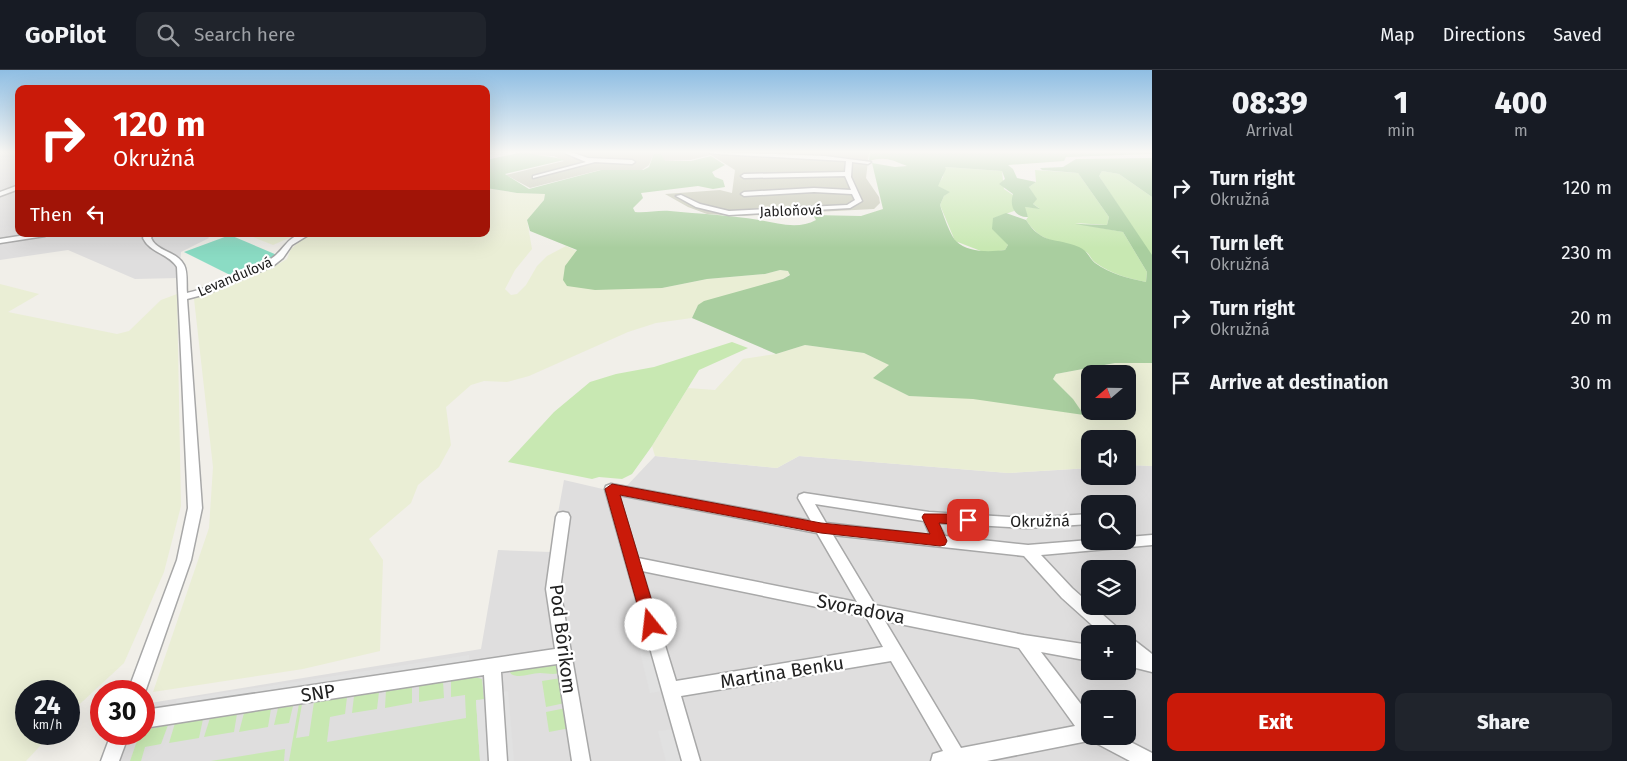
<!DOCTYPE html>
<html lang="en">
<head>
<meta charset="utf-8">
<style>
  :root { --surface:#171b24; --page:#20242c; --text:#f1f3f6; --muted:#9ea1a6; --line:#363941; --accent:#ca1a09 }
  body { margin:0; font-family:"Fira Sans",sans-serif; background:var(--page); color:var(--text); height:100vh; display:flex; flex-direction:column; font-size:19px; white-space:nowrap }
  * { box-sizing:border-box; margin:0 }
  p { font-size:16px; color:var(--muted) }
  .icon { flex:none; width:28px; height:28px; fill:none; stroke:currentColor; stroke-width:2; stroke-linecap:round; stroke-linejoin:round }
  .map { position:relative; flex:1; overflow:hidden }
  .drawer { display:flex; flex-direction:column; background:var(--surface); width:475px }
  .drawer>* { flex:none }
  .guide { position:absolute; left:15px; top:15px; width:475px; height:152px; border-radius:10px; box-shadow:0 5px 20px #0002; background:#ca1a09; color:#fff; overflow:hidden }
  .needle { width:32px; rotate:250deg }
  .buttons { position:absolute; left:1081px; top:295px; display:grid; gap:10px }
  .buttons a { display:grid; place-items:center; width:55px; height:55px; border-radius:10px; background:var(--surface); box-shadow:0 5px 20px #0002; font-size:25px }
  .speed { position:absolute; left:15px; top:610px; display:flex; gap:10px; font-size:25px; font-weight:700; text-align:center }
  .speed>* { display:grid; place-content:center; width:65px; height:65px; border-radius:50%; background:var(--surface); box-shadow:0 5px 20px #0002; line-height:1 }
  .speed small { font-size:12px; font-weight:400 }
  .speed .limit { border:8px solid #d22; background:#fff; color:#111 }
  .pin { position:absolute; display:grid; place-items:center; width:42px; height:42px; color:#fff; margin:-21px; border-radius:10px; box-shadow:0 2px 8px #0006 }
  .me { position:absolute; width:55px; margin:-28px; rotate:344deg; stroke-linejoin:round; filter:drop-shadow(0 0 4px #0008) }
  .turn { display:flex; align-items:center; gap:18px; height:105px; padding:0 15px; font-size:22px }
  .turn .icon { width:65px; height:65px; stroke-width:2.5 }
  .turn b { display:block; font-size:35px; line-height:42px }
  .then { display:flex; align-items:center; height:48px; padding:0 15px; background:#0003; gap:10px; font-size:19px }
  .eta { display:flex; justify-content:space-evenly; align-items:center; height:85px; text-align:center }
  .eta b { font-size:30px; font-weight:800; line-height:35px }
  .button { display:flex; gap:10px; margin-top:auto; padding:10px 15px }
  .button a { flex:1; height:58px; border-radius:10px; background:var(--accent); color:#fff; font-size:20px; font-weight:800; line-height:58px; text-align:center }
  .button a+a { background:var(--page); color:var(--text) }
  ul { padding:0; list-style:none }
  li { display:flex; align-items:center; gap:15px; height:65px; padding:0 15px }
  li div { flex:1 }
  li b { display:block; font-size:19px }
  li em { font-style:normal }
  header { display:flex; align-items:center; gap:30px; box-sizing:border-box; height:70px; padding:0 25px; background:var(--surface); border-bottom:1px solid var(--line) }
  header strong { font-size:24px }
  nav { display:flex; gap:28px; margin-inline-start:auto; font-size:18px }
  .search { width:350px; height:45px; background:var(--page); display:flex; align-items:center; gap:12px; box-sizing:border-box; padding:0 18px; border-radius:10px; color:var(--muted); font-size:19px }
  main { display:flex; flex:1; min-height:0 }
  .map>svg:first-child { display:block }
</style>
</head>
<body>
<header>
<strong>GoPilot</strong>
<div class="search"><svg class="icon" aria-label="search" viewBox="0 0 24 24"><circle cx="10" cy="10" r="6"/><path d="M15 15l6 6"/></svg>Search here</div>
<nav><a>Map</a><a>Directions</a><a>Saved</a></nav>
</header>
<main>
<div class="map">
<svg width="1152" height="691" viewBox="0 0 1152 691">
  <rect width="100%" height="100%" fill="#f1efe9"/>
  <g fill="#dfdede" fill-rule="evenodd">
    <polygon points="0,81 19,81 19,164 206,164 209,168 181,182 179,208 135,209 68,180 0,190"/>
    <path d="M655,386L777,398L799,386L1008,403L1090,398V406H1128V395L1152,396V691H102L112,664H144V634L481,579L498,480L551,482L564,410L620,423ZM1090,434H1128V471H1090ZM1090,499H1128V536H1090ZM1090,564H1128V601H1090ZM1090,629H1128V666H1090Z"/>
  </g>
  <polygon fill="#c4c6b4" points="529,81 869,82 866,108 879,127 880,133 874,139 739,146 707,144 688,137 665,124 720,120 732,123 735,100 711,85 690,90 664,91 661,84 654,83 649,95 642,100 600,100 530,118 506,105 564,91 554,86 534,85"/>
  <g fill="#eaeed5" fill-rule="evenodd">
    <polygon points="486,118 517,123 545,124 544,130 527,150 532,179 515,200 505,219 511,225 517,224 526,215 537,196 547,186 566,176 577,181 635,218 662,218 707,209 765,204 780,200 788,201 790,204 783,209 698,235 692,248 656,253 628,262 529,306 507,312 484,311 471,315 446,337 451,375 439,397 418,415 411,433 369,469 383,490 380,581 303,599 153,622 209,458 213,397 194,229 275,196 287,189 291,179 302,169 312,164 486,164"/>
    <polygon points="245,164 298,164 273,175"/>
    <polygon points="0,214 39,224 8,242 117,264 129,261 161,230 177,224 181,436 164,502 124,593 69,644 69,621 26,621 26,664 51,664 26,691 0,691"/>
    <path d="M805,275L864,283L890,295L874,308L909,326L1073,329L1053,309L1056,304L1115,293H1152V396L1128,395V369H1090V398L1008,403L799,386L777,398L655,386L652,376L688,318L715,320L743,289L776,284ZM1090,304H1128V341H1090Z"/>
  </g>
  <g fill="#c8e8b2">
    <polygon points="944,97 1002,101 1004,119 1013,125 1014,141 994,148 1008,175 1005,180 986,183 955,171 940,135 944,126 949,122 937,116 943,107"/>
    <path d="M1035,100L1078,103L1109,147L1107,155L1075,153L1123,162L1147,202L1146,212C1128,208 1111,204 1096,193C1091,190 1090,184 1086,182C1060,168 1044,177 1026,150L1028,147L1024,137L1039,138L1033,134L1036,129L1029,117L1036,112Z"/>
    <polygon points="1102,101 1119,104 1152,127 1152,187 1099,106"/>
    <polygon points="732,272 748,278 699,300 652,376 632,404 622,409 599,407 592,409 508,392 554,342 590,312 616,304 654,297"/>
    <path d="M553,594L560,598L561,603C552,605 547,603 540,603C530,603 520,609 511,604L509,600Z"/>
    <polygon points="472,606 482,609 484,629 476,631 480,691 289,691 299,634 302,634 296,668 309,666 314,632 347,627 345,644 330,647 327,672 466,648 465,625 451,627 451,610"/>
    <polygon points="561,608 565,633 546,637 542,611"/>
    <polygon points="443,611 444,628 419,632 419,615"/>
    <polygon points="412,617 412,633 385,638 386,620"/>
    <polygon points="379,622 377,639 352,643 354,626"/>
    <polygon points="293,636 289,653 274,655 278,638"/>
    <polygon points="566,638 570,658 549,662 546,642"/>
    <polygon points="271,639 268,657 239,662 244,643"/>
    <polygon points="237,644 234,662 204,667 210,648"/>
    <polygon points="203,649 199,668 169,673 175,653"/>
    <polygon points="168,655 161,674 145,677 141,691 130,691 139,665 144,664 144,660"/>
    <polygon points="285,679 284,691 211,691"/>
  </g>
  <path fill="#a9ce9f" d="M527,81C539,88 551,85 564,90L505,104L529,119L601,100H643L649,97L654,83L661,84L665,91H691L711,86L725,95L712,102L715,107L723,110L725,117L713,119L698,116L641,123L643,128L633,138L635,142C647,143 658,140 670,141C699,144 730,145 759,150C777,153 798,160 816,150L813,145L861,146L883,139L872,93L895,97L907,96C892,90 885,86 869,91L870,82L861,81H1152V84L1066,87L1064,91L1008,95L1013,99L1017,108L1036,112L1029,117L1037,129L1033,134L1040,139L1025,137L1028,147C1015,148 1009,136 1013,124L999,114L1005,109L1002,101L945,97L946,99L938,116L950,122L944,126L940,135C943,144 950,165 956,171C968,183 990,182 1005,180L1008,175L992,159L993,148L1006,143L1026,150C1042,175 1055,167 1079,177C1087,180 1089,188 1095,193C1110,204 1128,208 1146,212L1147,202L1123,162L1075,154L1107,155L1109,147L1078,103L1042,100L1040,98L1063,97L1076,89L1152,88V127L1119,104L1102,101L1099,106L1152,185V293H1115L1056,304L1053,309L1073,329L1084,345L973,329L909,326L873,308L889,295L864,283L805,275L776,284L692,248L698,235L704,231L783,209L790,205L788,201L780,200L765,204L707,209L662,218L595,220L567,216L563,210L565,196L577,180L530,161L527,150L544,130L545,124L517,123L486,118V90Z"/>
  <polygon fill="#8bdcc4" points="230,165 277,185 230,205 184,182"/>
  <g fill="#e1e1e1">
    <polygon points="650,576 662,621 650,623 639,578"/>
    <polygon points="469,585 469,594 173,640 177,630"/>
    <polygon points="508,621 514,691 506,691 500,622"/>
    <polygon points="488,629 492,691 480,691 476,630"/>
    <polygon points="674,659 682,691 666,691 658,661"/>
  </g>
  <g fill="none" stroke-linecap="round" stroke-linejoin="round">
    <polyline stroke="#abcddc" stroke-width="2" points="46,165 55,164"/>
    <g stroke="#a8a8a8" stroke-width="3">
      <g id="minor">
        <polygon points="486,81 495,81 486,84"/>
        <polygon points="560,81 568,81 588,88 632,90 635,92 632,94 595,92 533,108 533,106 586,92"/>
        <polygon points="695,81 825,86 871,92 868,94 852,92 851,107 862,131 850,138 729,145 696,137 676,126 681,125 700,134 729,141 847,135 855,130 852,124 814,122 744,126 741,124 744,122 814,118 851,120 845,106 744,108 741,106 744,104 845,102 846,91 719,84"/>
        <polygon points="19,115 19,119 0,126 0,122"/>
        <polygon points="32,164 49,164 45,166 0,173 0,169"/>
        <path d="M145,164H153L151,168C157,182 177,181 184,195C188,203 186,215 187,223C206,219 262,198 276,185C288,174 290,163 310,164L292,175L283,188L273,196L206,224L187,229L202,438L191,490L144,625V621H128L177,490L188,438L177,197C168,183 150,183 143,168Z"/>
        <path d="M611,414L811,451L798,428L799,425L804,423L929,442L1027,448L1090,444V454L1027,458L938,453L945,466L1028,475L1090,470L1128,471V467L1152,465V475L1041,485L1072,518L1090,534V536H1093L1119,559L1121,564H1102L1062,528L1024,486L833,465L875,535L1024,565L1090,575V591L1041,582L1090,646V666H1119L1152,683V691H1130L1094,672L1093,670L987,691H931L933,684L943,681L891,591L681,626L700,691H682L605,419L606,416ZM619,425L817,463L857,532L638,488ZM815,434L924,451L930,465L826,453ZM642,501L866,547L883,577L676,611ZM885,551L1019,578L1075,656L961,678Z"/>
        <polygon points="563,442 568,443 570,447 560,519 590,691 572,691 557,594 501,602 507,691 489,691 484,605 144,658 144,640 555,579 546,519 556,447 558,443"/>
        <polygon points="1128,568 1134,570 1152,584 1152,602 1128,596"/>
        <polygon points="111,664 129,664 119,691 101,691"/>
      </g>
    </g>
    <use href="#minor" fill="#fff" fill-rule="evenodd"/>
  </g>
  <linearGradient id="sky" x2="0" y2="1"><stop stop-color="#8fbee3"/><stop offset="0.46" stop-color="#f9f8f5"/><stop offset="1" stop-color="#f9f8f5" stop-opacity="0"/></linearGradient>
  <rect width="1152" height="178" fill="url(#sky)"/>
  <polygon fill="#ca1a09" stroke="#831106" points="612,414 821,453 930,464 922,447 924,444 968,444 975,450 968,455 939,453 947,471 945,475 940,476 821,463 620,425 659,555 656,560 651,562 645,560 643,555 605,419"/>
  <g text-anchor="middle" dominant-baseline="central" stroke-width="4.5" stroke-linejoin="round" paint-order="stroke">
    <g font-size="14" fill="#212121" stroke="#fff">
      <text transform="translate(791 141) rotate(-2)">Jabloňová</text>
      <text transform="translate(235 207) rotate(-23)">Levanduľová</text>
    </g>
    <g font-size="16" fill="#212121" stroke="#fff">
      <text transform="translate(1040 451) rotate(-1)">Okružná</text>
    </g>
    <g font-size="19" fill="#212121" stroke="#fff">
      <text transform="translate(861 539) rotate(11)">Svoradova</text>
      <text transform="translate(563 569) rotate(83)">Pod Bôrikom</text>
      <text transform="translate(782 602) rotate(-9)">Martina Benku</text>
      <text transform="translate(318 623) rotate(-9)">SNP</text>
    </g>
  </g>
</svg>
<div class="buttons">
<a><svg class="needle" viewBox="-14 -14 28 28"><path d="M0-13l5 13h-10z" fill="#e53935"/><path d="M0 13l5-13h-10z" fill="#9ea1a6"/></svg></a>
<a><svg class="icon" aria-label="sound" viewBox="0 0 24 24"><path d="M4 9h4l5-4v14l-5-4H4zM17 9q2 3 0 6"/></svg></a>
<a><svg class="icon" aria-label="search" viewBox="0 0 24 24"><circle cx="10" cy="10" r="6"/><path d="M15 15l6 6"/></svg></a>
<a><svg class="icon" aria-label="layers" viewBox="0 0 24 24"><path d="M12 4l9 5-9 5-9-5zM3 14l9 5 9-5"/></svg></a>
<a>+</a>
<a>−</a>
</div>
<div class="speed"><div>24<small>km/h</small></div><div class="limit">30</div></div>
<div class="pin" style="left:968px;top:450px;background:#d93025"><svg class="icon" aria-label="arrive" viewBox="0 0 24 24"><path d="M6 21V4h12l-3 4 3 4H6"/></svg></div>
<svg class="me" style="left:651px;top:555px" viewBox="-20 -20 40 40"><circle r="19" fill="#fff"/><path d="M0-13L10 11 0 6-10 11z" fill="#ca1a09"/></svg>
<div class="guide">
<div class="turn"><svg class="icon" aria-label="right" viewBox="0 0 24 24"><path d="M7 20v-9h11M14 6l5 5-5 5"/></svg><div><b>120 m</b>Okružná</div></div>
<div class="then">Then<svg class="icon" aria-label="left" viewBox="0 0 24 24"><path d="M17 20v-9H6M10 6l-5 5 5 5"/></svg></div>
</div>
</div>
<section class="drawer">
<div class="eta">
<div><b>08:39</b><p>Arrival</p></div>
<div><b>1</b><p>min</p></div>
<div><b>400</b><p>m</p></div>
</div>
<ul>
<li><svg class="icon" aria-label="right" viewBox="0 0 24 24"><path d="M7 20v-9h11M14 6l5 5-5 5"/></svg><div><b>Turn right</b><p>Okružná</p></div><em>120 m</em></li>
<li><svg class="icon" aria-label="left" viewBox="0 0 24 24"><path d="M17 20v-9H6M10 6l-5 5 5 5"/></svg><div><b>Turn left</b><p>Okružná</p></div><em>230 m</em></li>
<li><svg class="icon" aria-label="right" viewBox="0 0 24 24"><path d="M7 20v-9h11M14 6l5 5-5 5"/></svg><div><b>Turn right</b><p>Okružná</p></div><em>20 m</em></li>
<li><svg class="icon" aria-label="arrive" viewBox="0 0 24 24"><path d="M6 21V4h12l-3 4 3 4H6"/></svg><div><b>Arrive at destination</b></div><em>30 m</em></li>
</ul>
<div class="button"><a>Exit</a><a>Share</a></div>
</section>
</main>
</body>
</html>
